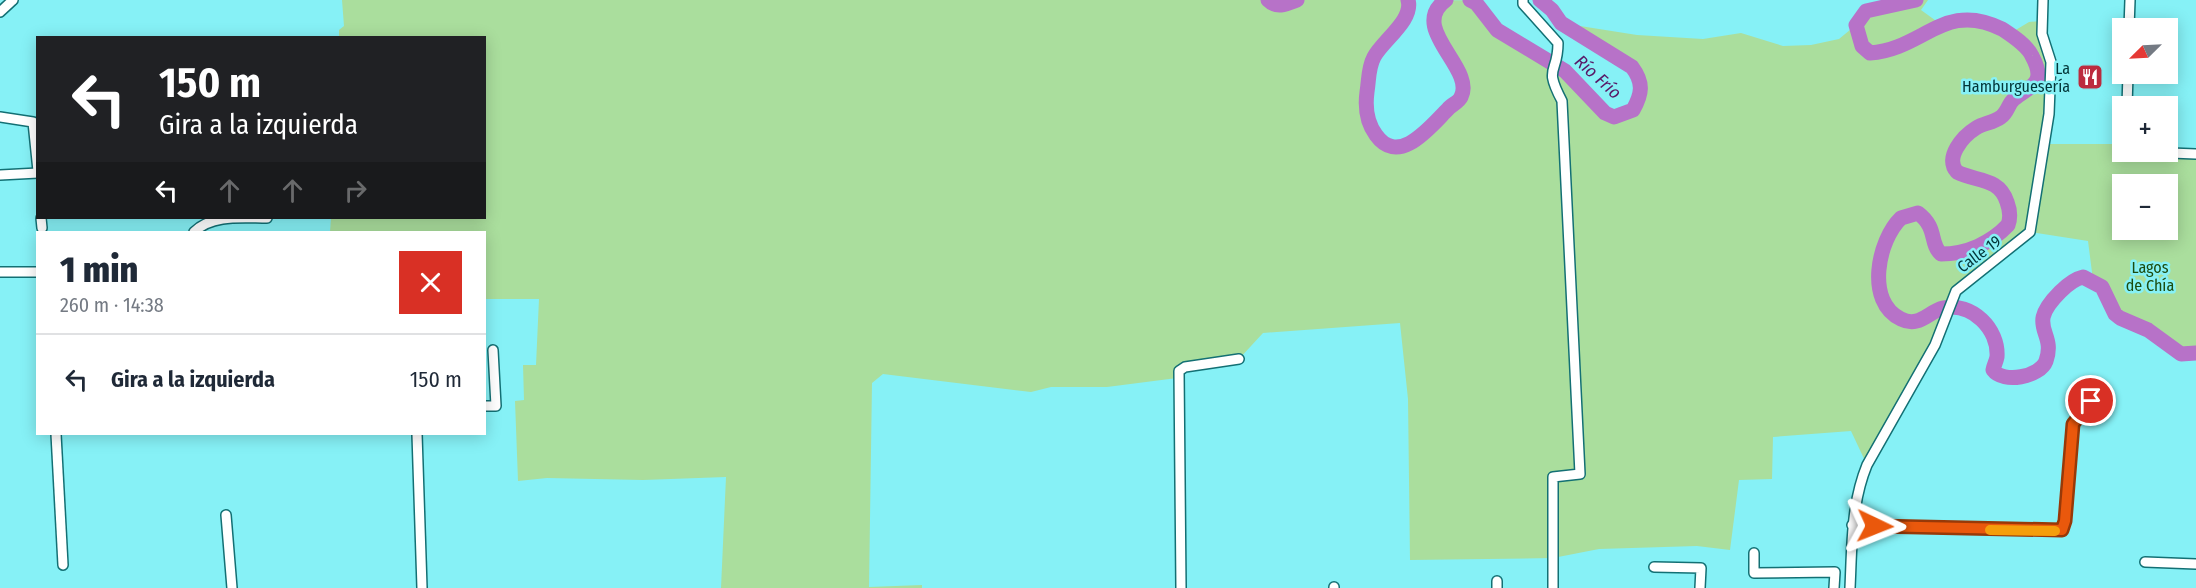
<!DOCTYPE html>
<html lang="es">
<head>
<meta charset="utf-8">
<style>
  :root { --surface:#fff; --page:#f2f2f3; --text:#1f2937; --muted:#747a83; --line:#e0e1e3 }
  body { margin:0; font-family:"Fira Sans Condensed",sans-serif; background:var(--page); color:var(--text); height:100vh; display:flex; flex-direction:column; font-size:22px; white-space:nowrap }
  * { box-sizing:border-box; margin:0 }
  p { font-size:20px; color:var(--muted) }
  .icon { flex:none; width:33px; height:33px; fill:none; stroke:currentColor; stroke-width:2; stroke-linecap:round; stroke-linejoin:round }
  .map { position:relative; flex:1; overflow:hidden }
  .sheet { position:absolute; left:36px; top:231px; width:450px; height:204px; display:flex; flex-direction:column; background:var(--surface); border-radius:0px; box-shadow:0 3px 15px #0003 }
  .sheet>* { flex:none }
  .banner { position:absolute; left:36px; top:36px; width:450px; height:183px; border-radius:0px; box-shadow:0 3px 15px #0003; background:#202124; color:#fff; overflow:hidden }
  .needle { width:39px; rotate:246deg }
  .tools { position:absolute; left:2112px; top:18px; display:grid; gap:12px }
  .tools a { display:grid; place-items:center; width:66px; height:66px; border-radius:0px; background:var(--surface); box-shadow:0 3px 15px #0003; font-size:30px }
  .pin { position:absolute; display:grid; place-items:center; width:51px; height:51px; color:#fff; margin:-26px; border:3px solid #fff; border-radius:50%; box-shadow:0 2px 6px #0007 }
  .me { position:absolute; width:66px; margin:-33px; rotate:92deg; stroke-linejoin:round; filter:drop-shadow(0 0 4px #0008) }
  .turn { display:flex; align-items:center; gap:21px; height:126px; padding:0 24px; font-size:27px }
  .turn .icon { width:78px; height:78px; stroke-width:2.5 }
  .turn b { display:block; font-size:42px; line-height:51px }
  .lanes { display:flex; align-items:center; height:57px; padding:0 24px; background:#0003; justify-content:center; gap:30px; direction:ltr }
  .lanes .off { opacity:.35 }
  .round { display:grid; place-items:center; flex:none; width:63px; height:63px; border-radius:0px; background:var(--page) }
  .head { display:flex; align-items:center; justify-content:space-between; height:102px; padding:0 24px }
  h1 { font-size:36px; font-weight:800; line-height:45px }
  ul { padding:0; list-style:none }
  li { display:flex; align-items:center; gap:18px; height:90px; padding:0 24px; border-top:2px solid var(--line) }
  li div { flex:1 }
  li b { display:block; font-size:22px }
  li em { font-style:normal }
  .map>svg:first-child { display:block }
</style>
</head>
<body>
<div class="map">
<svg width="2196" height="588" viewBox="0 0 2196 588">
  <rect width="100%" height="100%" fill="#86f1f6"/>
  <path fill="#aade9d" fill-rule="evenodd" d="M342,0H1268C1277,9 1287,4 1297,0H1408C1414,20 1383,41 1374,56C1366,72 1364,101 1368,119C1382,178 1425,133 1447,110C1451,106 1458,103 1461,98C1476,74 1408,19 1445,1C1450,0 1466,0 1471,1C1484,5 1488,23 1498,31C1519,45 1545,54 1564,70C1579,82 1593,98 1605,113L1614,117L1633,110C1637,104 1641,97 1641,89C1642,62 1582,35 1561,23L1637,35L1703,39L1741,33L1783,46L1811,45L1839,39L1856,25L1866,11L1916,0H1928L1921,10L1939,23C1966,9 1985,18 2009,34L2029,22L2042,21L2051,55L2044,144H2122V152L2196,154V353L2181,354L2148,330L2115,314L2109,295L2093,280L2088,241L2030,232L1956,291L1946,323L1867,465L1851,431L1773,437L1772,479L1739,480L1730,550L1697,546L1599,549L1553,558L1410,560L1408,399L1400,323L1263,333L1239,359L1185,367L1177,378L1107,387H1051L1031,392L883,374L872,383L869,587L922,585V588H721L726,477L643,480L547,478L518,481L515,401L524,400L523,365H536L539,299H485L484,232H330L331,218H484V38L339,37V30L344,26ZM2122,184H2168V230H2122Z"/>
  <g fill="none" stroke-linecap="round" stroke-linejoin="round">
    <g stroke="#b772c8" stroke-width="15">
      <path d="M1268,0C1277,9 1287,4 1297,0"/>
      <path d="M1408,0C1414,20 1382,41 1374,57C1368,68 1369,80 1367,92C1365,107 1367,123 1376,135C1399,167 1430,127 1448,109C1451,105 1459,102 1461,97C1476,68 1407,28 1446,0"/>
      <path d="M1470,0L1476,3L1497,30L1565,71L1605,113L1614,117L1633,110C1642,94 1644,83 1632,67L1561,23L1552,10L1540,0"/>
      <path d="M1916,0L1866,11L1856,25L1862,46L1870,53C1924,49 1944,0 2002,29C2011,35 2027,45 2032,56C2047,84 2031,85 2014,99C2008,104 2008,112 2001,117C1993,123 1984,123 1976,128C1963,136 1944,158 1957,172C1976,182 1999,177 2007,202C2010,210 2011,217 2008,225C1991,243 1967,254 1941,254C1929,243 1938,228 1918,213L1901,218C1878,240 1865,302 1901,319C1919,328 1928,312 1943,308C1972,302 1999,329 1997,357C1996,362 1994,365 1993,370C2003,384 2040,377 2046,361C2057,330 2024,328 2060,292C2067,285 2074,279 2083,277L2102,287L2115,314L2120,318L2148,330L2181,354L2196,353"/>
    </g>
    <g stroke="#137074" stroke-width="12">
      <g id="minor">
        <path d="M1523,0V4L1558,43C1558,75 1543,65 1562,101L1580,474L1553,477V588"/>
        <polyline points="0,12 13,0"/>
        <polyline points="2129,28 2130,0"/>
        <polyline points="2127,106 2128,74"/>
        <polyline points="0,117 33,122 38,171"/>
        <polyline points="2146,152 2196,154"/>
        <polyline points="0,175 38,173"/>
        <polyline points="41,218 42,228"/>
        <path d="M194,232C212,214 243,218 267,218"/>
        <polyline points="0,272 38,272"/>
        <polyline points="484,406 496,406 493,350"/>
        <polyline points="56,434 63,565"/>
        <polyline points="417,434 422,588"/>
        <polyline points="226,515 232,588"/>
        <polyline points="1852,525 2062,530 2065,521 2073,424 2091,401"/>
        <polyline points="1754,553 1754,573 1835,572 1834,588"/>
        <polyline points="2145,562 2196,564"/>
        <polyline points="1654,567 1701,568 1700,588"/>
        <polyline points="1497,581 1497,588"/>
        <polyline points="1181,588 1179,371 1185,367 1239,359"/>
        <polyline points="1334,588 1334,587"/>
        <path d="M1850,588C1852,546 1851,504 1867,465L1935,345L1956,291L2030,232L2049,114L2051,62L2042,34L2043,0"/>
      </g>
    </g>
    <use href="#minor" stroke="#fff" stroke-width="9"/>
  </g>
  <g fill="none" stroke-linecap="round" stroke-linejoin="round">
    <g stroke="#983908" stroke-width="15">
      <polyline id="route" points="1875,526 2062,530 2065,521 2073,424 2091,401"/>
    </g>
    <use href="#route" stroke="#ea580c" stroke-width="10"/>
    <polyline stroke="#f59e0b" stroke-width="10" points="1990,530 2055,531"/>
  </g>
  <defs>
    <g id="restaurant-square" transform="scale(1.35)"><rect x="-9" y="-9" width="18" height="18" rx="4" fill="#bc2b3e" stroke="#86f1f6"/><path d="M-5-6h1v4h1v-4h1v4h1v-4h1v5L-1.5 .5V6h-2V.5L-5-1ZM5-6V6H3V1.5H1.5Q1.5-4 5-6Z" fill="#fff"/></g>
  </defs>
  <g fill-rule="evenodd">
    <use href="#restaurant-square" x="2090" y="77"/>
  </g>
  <g text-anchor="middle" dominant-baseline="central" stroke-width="5" stroke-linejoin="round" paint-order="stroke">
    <g font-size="16" fill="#023538" stroke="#86f1f6" text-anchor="end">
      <text x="2070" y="68">La<tspan x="2070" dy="18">Hamburguesería</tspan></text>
    </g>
    <g font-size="16" fill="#023538" stroke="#86f1f6">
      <text transform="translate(1979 254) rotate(-37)">Calle 19</text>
    </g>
    <g font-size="16" fill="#1c4b0e" stroke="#86f1f6">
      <text x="2150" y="267">Lagos<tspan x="2150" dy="18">de Chía</tspan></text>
    </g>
    <g font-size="18" font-style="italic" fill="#581866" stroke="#86f1f6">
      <text transform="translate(1598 77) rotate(42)">Río Frío</text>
    </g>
  </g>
</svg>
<div class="tools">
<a><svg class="needle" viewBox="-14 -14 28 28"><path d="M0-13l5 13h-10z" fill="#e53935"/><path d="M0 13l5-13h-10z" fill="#747a83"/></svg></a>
<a>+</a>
<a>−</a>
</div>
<div class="pin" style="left:2091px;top:401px;background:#d93025"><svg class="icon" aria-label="arrive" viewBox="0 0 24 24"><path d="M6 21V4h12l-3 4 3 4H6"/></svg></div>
<svg class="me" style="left:1875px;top:526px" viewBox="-20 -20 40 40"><path d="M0-17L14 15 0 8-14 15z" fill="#ea580c" stroke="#fff" stroke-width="4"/></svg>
<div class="banner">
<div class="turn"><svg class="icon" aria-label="left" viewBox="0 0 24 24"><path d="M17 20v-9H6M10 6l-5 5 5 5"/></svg><div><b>150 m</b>Gira a la izquierda</div></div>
<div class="lanes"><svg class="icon" aria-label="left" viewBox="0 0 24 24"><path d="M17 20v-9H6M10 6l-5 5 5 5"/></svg><svg class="icon off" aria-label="ahead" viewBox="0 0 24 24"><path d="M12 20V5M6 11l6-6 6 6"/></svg><svg class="icon off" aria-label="ahead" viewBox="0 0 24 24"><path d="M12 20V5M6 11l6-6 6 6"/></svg><svg class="icon off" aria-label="right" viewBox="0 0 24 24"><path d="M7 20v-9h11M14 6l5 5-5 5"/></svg></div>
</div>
<section class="sheet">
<div class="head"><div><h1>1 min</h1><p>260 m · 14:38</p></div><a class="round" style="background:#d93025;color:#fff"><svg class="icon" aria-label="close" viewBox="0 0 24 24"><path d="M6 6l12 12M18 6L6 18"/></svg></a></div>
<ul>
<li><svg class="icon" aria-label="left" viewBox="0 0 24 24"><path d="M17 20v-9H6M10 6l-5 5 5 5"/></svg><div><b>Gira a la izquierda</b></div><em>150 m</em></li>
</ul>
</section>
</div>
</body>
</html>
